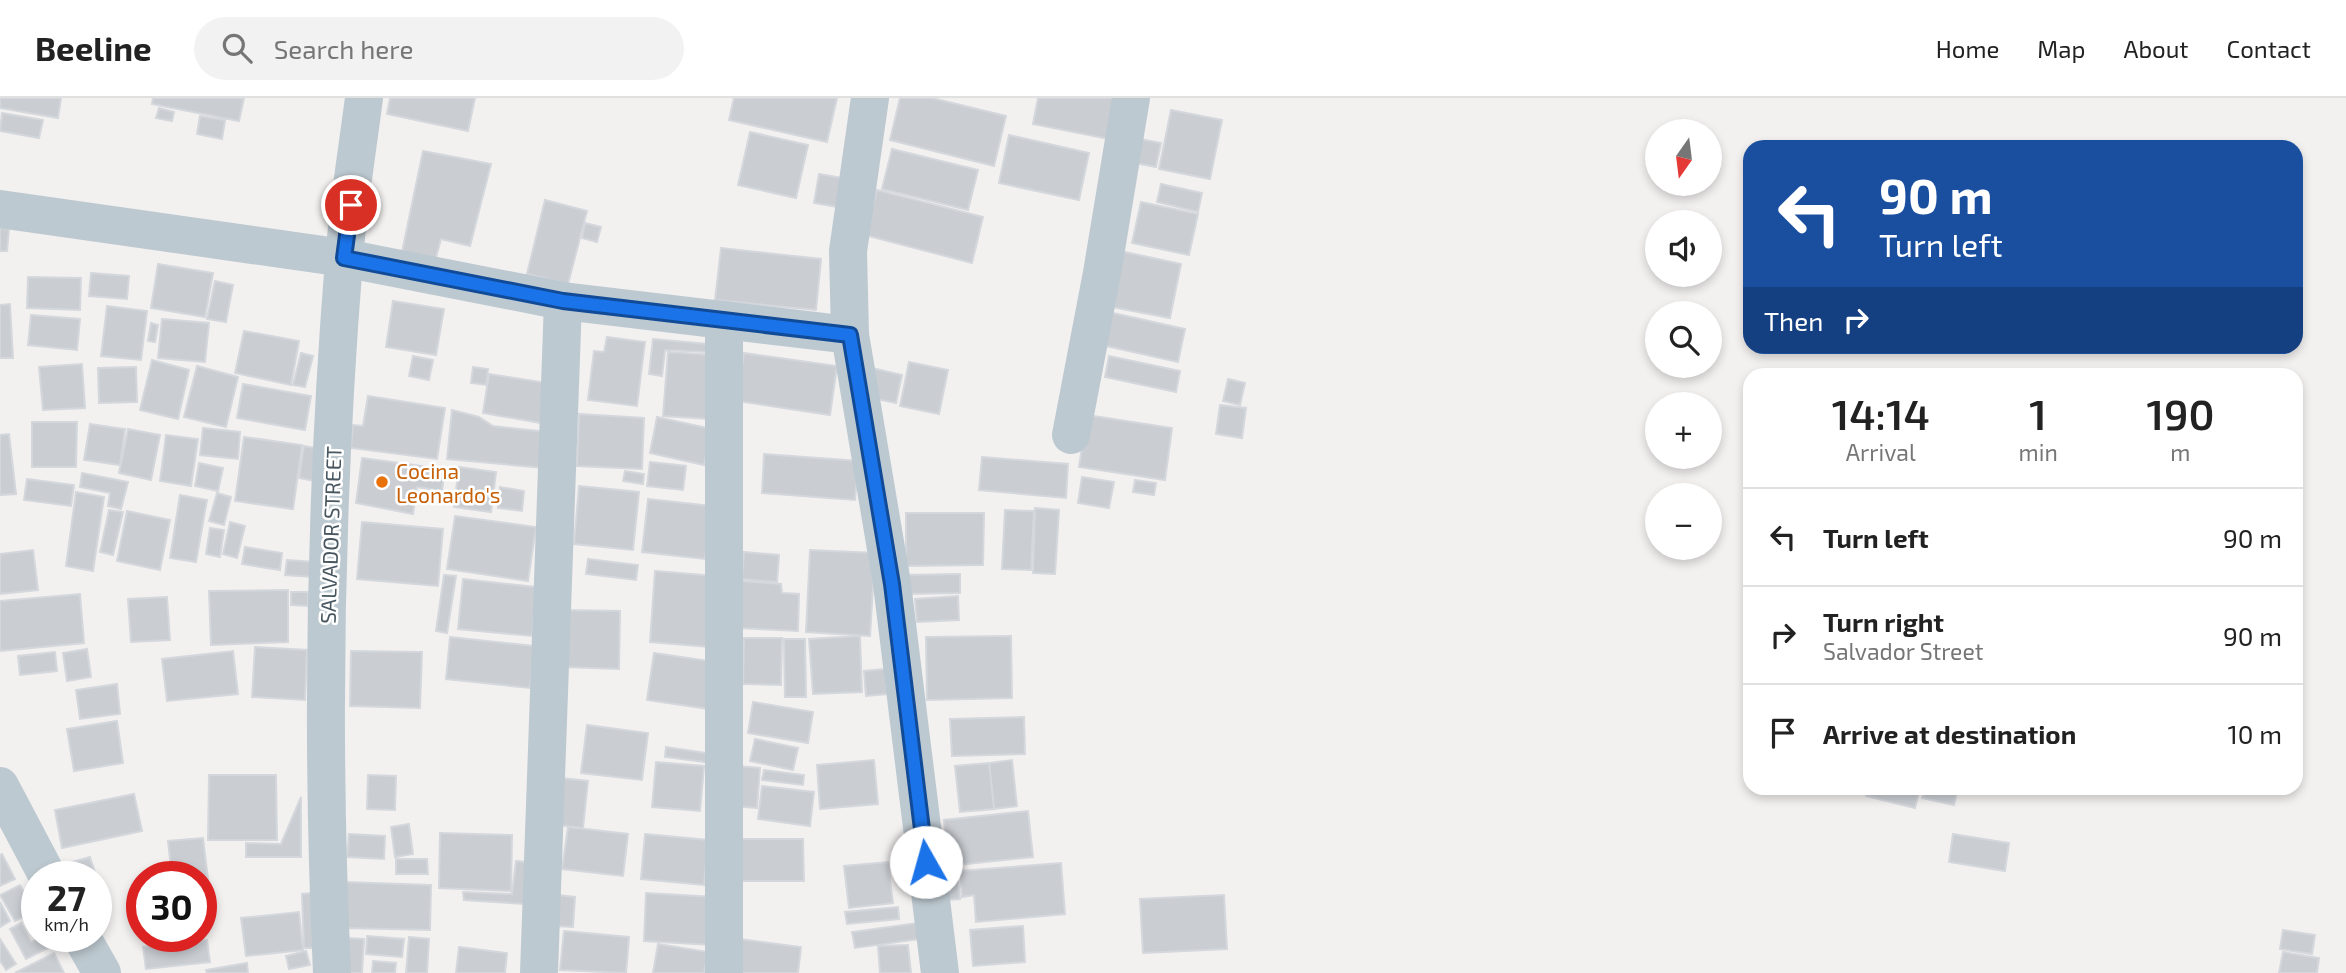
<!DOCTYPE html>
<html lang="en">
<head>
<meta charset="utf-8">
<style>
  :root { --surface:#fff; --page:#f2f2f2; --text:#222; --muted:#767676; --line:#e0e0e0 }
  body { margin:0; font-family:"Exo 2",sans-serif; background:var(--page); color:var(--text); height:100vh; display:flex; flex-direction:column; font-size:26px; white-space:nowrap }
  * { box-sizing:border-box; margin:0 }
  p { font-size:23px; color:var(--muted) }
  .icon { flex:none; width:38px; height:38px; fill:none; stroke:currentColor; stroke-width:2; stroke-linecap:round; stroke-linejoin:round }
  .map { position:relative; flex:1; overflow:hidden }
  .details { position:absolute; left:1743px; top:270px; width:560px; height:427px; display:flex; flex-direction:column; background:var(--surface); border-radius:21px; box-shadow:0 4px 10px #0003 }
  .details>* { flex:none }
  .guide { position:absolute; left:1743px; top:42px; width:560px; height:214px; border-radius:21px; box-shadow:0 4px 10px #0003; background:#1a4fa0; color:#fff; overflow:hidden }
  .needle { width:46px; rotate:194deg }
  .controls { position:absolute; left:1645px; top:21px; display:grid; gap:14px }
  .controls a { display:grid; place-items:center; width:77px; height:77px; border-radius:50%; background:var(--surface); box-shadow:0 4px 10px #0003; font-size:35px }
  .speed { position:absolute; left:21px; top:763px; display:flex; gap:14px; font-size:35px; font-weight:700; text-align:center }
  .speed>* { display:grid; place-content:center; width:91px; height:91px; border-radius:50%; background:var(--surface); box-shadow:0 4px 10px #0003; line-height:1 }
  .speed small { font-size:18px; font-weight:400 }
  .speed .limit { border:10px solid #d22; background:#fff; color:#111 }
  .pin { position:absolute; display:grid; place-items:center; width:60px; height:60px; color:#fff; margin:-30px; border:4px solid #fff; border-radius:50%; box-shadow:0 2px 7px #0007 }
  .me { position:absolute; width:77px; margin:-38px; rotate:353deg; stroke-linejoin:round; filter:drop-shadow(0 0 5px #0008) }
  .turn { display:flex; align-items:center; gap:24px; height:147px; padding:0 21px; font-size:32px }
  .turn .icon { width:91px; height:91px; stroke-width:2.5 }
  .turn b { display:block; font-size:49px; line-height:60px }
  .then { display:flex; align-items:center; height:66px; padding:0 21px; background:#0003; gap:14px; font-size:26px }
  .eta { display:flex; justify-content:space-evenly; align-items:center; height:119px; text-align:center }
  .eta b { font-size:42px; font-weight:600; line-height:49px }
  ul { padding:0; list-style:none }
  li { display:flex; align-items:center; gap:21px; height:98px; padding:0 21px; border-top:2px solid var(--line) }
  li div { flex:1 }
  li b { display:block; font-size:26px }
  li em { font-style:normal }
  header { display:flex; align-items:center; gap:42px; box-sizing:border-box; height:98px; padding:0 35px; background:var(--surface); border-bottom:2px solid var(--line) }
  header strong { font-size:33px }
  nav { display:flex; gap:38px; margin-inline-start:auto; font-size:24px }
  .search { width:490px; height:63px; background:var(--page); display:flex; align-items:center; gap:18px; box-sizing:border-box; padding:0 24px; border-radius:38px; color:var(--muted); font-size:26px }
  .map>svg:first-child { display:block }
</style>
</head>
<body>
<header>
<strong>Beeline</strong>
<div class="search"><svg class="icon" aria-label="search" viewBox="0 0 24 24"><circle cx="10" cy="10" r="6"/><path d="M15 15l6 6"/></svg>Search here</div>
<nav><a>Home</a><a>Map</a><a>About</a><a>Contact</a></nav>
</header>
<div class="map">
<svg width="2346" height="875" viewBox="0 0 2346 875">
  <rect width="100%" height="100%" fill="#f3f0f0"/>
  <g fill="#caced3" stroke="#d4d7dc" stroke-width="2">
    <polygon points="0,0 61,0 58,20 0,10"/>
    <polygon points="153,0 244,0 239,23 152,6"/>
    <polygon points="390,0 475,0 468,33 387,16"/>
    <polygon points="734,0 837,0 827,44 729,22"/>
    <polygon points="900,0 932,0 1006,18 994,68 890,42"/>
    <polygon points="1038,0 1122,0 1114,42 1033,26"/>
    <polygon points="159,10 174,14 172,23 156,20"/>
    <polygon points="1171,12 1222,22 1210,81 1159,71"/>
    <polygon points="2,15 43,22 39,40 0,33"/>
    <polygon points="200,18 225,22 222,41 197,36"/>
    <polygon points="750,34 808,47 796,100 738,87"/>
    <polygon points="1009,37 1089,55 1079,102 999,85"/>
    <polygon points="1130,39 1161,45 1156,69 1125,63"/>
    <polygon points="892,51 978,72 968,112 882,91"/>
    <polygon points="423,53 491,66 470,148 441,141 435,163 402,154"/>
    <polygon points="819,76 843,80 838,109 814,105"/>
    <polygon points="1161,86 1202,95 1198,114 1157,104"/>
    <polygon points="877,92 983,119 972,165 865,137"/>
    <polygon points="545,102 587,113 568,186 527,176"/>
    <polygon points="1141,104 1198,116 1189,157 1132,145"/>
    <polygon points="585,125 601,129 597,144 582,140"/>
    <polygon points="0,130 9,131 7,153 0,153"/>
    <polygon points="721,150 821,161 816,212 715,202"/>
    <polygon points="1111,151 1181,166 1170,220 1101,207"/>
    <polygon points="158,166 213,175 205,219 151,210"/>
    <polygon points="91,175 129,178 127,201 89,198"/>
    <polygon points="28,179 81,180 80,212 27,210"/>
    <polygon points="215,183 233,187 226,224 207,221"/>
    <polygon points="393,203 444,211 436,257 386,249"/>
    <polygon points="10,206 13,260 0,260 0,207"/>
    <polygon points="107,208 147,213 141,262 101,258"/>
    <polygon points="1104,213 1185,231 1178,264 1097,246"/>
    <polygon points="31,217 80,221 77,252 28,247"/>
    <polygon points="162,221 209,225 205,264 158,260"/>
    <polygon points="151,225 158,227 155,244 148,243"/>
    <polygon points="244,233 299,243 291,287 235,275"/>
    <polygon points="607,239 645,244 637,308 588,302 594,253 604,254"/>
    <polygon points="653,241 707,246 707,254 665,252 662,278 649,276"/>
    <polygon points="668,254 713,257 709,321 663,318"/>
    <polygon points="301,255 313,258 305,289 293,287"/>
    <polygon points="744,255 837,268 830,317 737,303"/>
    <polygon points="413,258 433,262 429,282 409,278"/>
    <polygon points="1109,258 1180,273 1176,294 1105,279"/>
    <polygon points="152,262 189,272 178,321 140,312"/>
    <polygon points="909,264 948,272 939,316 900,308"/>
    <polygon points="82,266 85,310 43,312 39,269"/>
    <polygon points="197,268 238,279 226,329 184,319"/>
    <polygon points="136,269 137,304 99,305 98,270"/>
    <polygon points="473,269 488,271 486,287 471,285"/>
    <polygon points="872,270 902,277 896,305 877,301"/>
    <polygon points="489,276 547,285 541,325 483,315"/>
    <polygon points="1228,281 1245,285 1240,307 1223,303"/>
    <polygon points="243,286 311,298 305,332 237,320"/>
    <polygon points="368,298 445,310 437,361 351,350 353,327 363,328"/>
    <polygon points="1220,307 1246,310 1242,340 1216,336"/>
    <polygon points="452,312 479,319 493,328 547,334 544,370 447,361"/>
    <polygon points="579,316 644,320 642,371 577,368"/>
    <polygon points="1087,317 1172,330 1165,382 1079,369"/>
    <polygon points="657,319 712,331 704,367 650,355"/>
    <polygon points="32,324 77,324 76,369 32,369"/>
    <polygon points="90,326 125,331 120,367 84,362"/>
    <polygon points="203,330 240,334 238,361 200,357"/>
    <polygon points="128,331 160,337 151,382 119,375"/>
    <polygon points="9,336 16,396 0,397 0,337"/>
    <polygon points="166,337 198,341 191,388 160,383"/>
    <polygon points="244,339 302,347 293,411 235,403"/>
    <polygon points="304,348 321,351 315,383 299,380"/>
    <polygon points="764,356 858,363 855,402 762,395"/>
    <polygon points="982,359 1068,366 1066,400 979,392"/>
    <polygon points="362,360 445,371 442,393 417,389 413,416 356,405"/>
    <polygon points="650,364 686,368 683,392 647,388"/>
    <polygon points="199,365 223,370 218,393 195,388"/>
    <polygon points="459,369 496,374 491,414 454,409"/>
    <polygon points="625,373 644,376 643,386 623,383"/>
    <polygon points="82,375 128,384 121,411 108,408 110,395 80,389"/>
    <polygon points="1082,379 1114,384 1109,410 1078,405"/>
    <polygon points="27,381 74,387 71,408 24,402"/>
    <polygon points="1135,382 1156,385 1154,397 1133,394"/>
    <polygon points="579,388 639,394 633,452 574,446"/>
    <polygon points="500,389 524,393 522,413 498,410"/>
    <polygon points="76,394 104,399 93,473 66,468"/>
    <polygon points="217,395 231,399 224,427 209,423"/>
    <polygon points="180,397 207,402 196,464 170,460"/>
    <polygon points="648,401 711,408 705,461 642,454"/>
    <polygon points="1035,410 1059,412 1055,476 1033,475"/>
    <polygon points="109,412 123,414 113,457 100,454"/>
    <polygon points="1005,412 1034,413 1031,472 1002,471"/>
    <polygon points="127,413 170,422 160,472 117,463"/>
    <polygon points="906,415 984,415 983,467 906,468"/>
    <polygon points="455,418 536,429 528,483 447,471"/>
    <polygon points="230,424 245,428 237,460 223,456"/>
    <polygon points="362,424 443,431 438,488 357,481"/>
    <polygon points="210,430 224,432 220,459 206,456"/>
    <polygon points="245,449 282,455 280,472 242,466"/>
    <polygon points="33,452 38,492 0,496 0,456"/>
    <polygon points="810,452 875,455 870,538 806,534"/>
    <polygon points="744,454 779,457 777,484 742,481"/>
    <polygon points="588,461 638,467 636,482 586,476"/>
    <polygon points="287,462 314,464 312,479 285,477"/>
    <polygon points="655,473 715,478 709,549 650,544"/>
    <polygon points="960,476 960,495 903,496 902,477"/>
    <polygon points="444,477 456,478 447,535 436,533"/>
    <polygon points="463,481 536,489 532,538 458,531"/>
    <polygon points="742,483 781,486 782,495 799,496 798,533 740,530"/>
    <polygon points="288,492 288,544 211,547 209,493"/>
    <polygon points="291,494 308,494 308,508 291,507"/>
    <polygon points="80,496 84,545 0,553 0,503"/>
    <polygon points="958,498 959,522 917,524 915,501"/>
    <polygon points="167,499 170,542 131,544 128,501"/>
    <polygon points="564,512 620,513 619,571 563,569"/>
    <polygon points="860,538 862,594 813,596 809,541"/>
    <polygon points="1011,538 1012,600 927,602 926,539"/>
    <polygon points="450,539 534,548 530,590 446,581"/>
    <polygon points="744,540 782,540 781,587 743,586"/>
    <polygon points="784,541 805,541 806,599 785,599"/>
    <polygon points="255,549 307,552 305,602 252,599"/>
    <polygon points="87,551 91,579 67,583 63,555"/>
    <polygon points="233,553 238,596 167,603 162,561"/>
    <polygon points="351,553 422,554 420,610 350,608"/>
    <polygon points="55,554 57,573 20,577 18,558"/>
    <polygon points="654,555 716,564 709,611 647,602"/>
    <polygon points="885,571 887,596 866,598 864,573"/>
    <polygon points="117,586 120,616 80,621 76,592"/>
    <polygon points="753,604 813,614 808,645 748,635"/>
    <polygon points="1024,619 1025,656 952,658 950,621"/>
    <polygon points="117,623 123,665 74,673 67,631"/>
    <polygon points="587,627 648,635 642,682 581,675"/>
    <polygon points="755,641 798,650 793,672 750,663"/>
    <polygon points="666,649 713,656 712,665 665,659"/>
    <polygon points="874,662 878,706 820,711 817,667"/>
    <polygon points="1012,662 1017,708 994,711 989,665"/>
    <polygon points="656,664 704,668 700,713 652,709"/>
    <polygon points="989,665 994,711 960,714 955,668"/>
    <polygon points="736,668 760,670 757,710 732,708"/>
    <polygon points="764,672 804,677 803,687 762,682"/>
    <polygon points="209,677 276,677 277,742 208,742"/>
    <polygon points="368,677 396,678 395,712 367,711"/>
    <polygon points="561,680 588,683 583,730 557,727"/>
    <polygon points="762,688 814,694 810,728 758,721"/>
    <polygon points="1868,690 1920,690 1915,710 1866,698"/>
    <polygon points="1925,690 1958,690 1954,707 1922,700"/>
    <polygon points="134,696 142,733 62,750 55,712"/>
    <polygon points="301,699 301,759 246,759 246,745 281,746"/>
    <polygon points="1028,713 1033,759 949,768 944,722"/>
    <polygon points="409,726 413,756 395,759 391,729"/>
    <polygon points="568,729 628,736 623,778 562,771"/>
    <polygon points="440,735 512,737 511,793 439,790"/>
    <polygon points="349,736 385,738 384,761 347,759"/>
    <polygon points="645,736 708,742 704,787 641,781"/>
    <polygon points="1953,736 2009,745 2005,773 1949,764"/>
    <polygon points="203,740 208,781 201,782 201,779 172,779 168,743"/>
    <polygon points="738,741 803,741 804,783 737,783"/>
    <polygon points="2,756 15,781 0,788 0,757"/>
    <polygon points="910,756 912,776 895,778 893,757"/>
    <polygon points="90,759 99,787 96,788 96,779 61,779 58,768"/>
    <polygon points="396,761 427,761 428,776 396,776"/>
    <polygon points="516,763 527,764 525,806 464,802 463,794 512,796"/>
    <polygon points="888,764 893,805 849,810 844,768"/>
    <polygon points="1061,765 1065,816 976,824 974,797 962,799 960,773"/>
    <polygon points="957,770 960,801 946,802 943,771"/>
    <polygon points="344,784 431,787 430,832 343,830"/>
    <polygon points="20,787 35,813 15,823 0,797"/>
    <polygon points="311,795 313,850 304,850 302,796"/>
    <polygon points="646,795 715,799 712,847 644,843"/>
    <polygon points="557,797 575,799 573,829 555,828"/>
    <polygon points="1224,797 1227,851 1143,855 1140,801"/>
    <polygon points="0,804 10,823 0,829"/>
    <polygon points="898,809 899,821 847,826 845,814"/>
    <polygon points="299,814 303,852 246,858 241,820"/>
    <polygon points="21,825 31,844 46,838 52,848 26,861 10,831"/>
    <polygon points="917,825 920,841 855,850 852,834"/>
    <polygon points="1023,828 1025,864 973,868 970,832"/>
    <polygon points="2283,832 2315,837 2312,856 2280,851"/>
    <polygon points="564,833 629,839 626,875 560,872"/>
    <polygon points="367,838 404,841 402,859 366,856"/>
    <polygon points="409,839 429,841 427,875 406,875"/>
    <polygon points="346,840 364,841 362,875 344,875"/>
    <polygon points="0,841 16,866 6,872 0,863"/>
    <polygon points="739,841 801,849 798,875 734,875"/>
    <polygon points="207,842 210,864 146,871 143,849"/>
    <polygon points="658,846 708,854 704,875 653,875"/>
    <polygon points="908,847 911,875 880,875 878,848"/>
    <polygon points="459,849 507,855 505,875 456,875"/>
    <polygon points="306,853 310,867 289,871 286,858"/>
    <polygon points="2283,854 2319,860 2317,875 2279,875"/>
    <polygon points="54,855 64,875 15,875"/>
    <polygon points="373,863 396,865 395,875 372,875"/>
    <polygon points="247,865 248,875 207,875 206,872"/>
  </g>
  <g fill="none" stroke-linecap="round" stroke-linejoin="round">
    <g stroke="#bdc9d0" stroke-width="38">
      <polyline points="870,0 848,153 850,237 892,486 940,875"/>
      <polyline points="0,111 344,160 563,203 850,237"/>
      <polyline points="1071,337 1102,175 1131,0"/>
      <polyline points="0,688 48,779"/>
      <polyline points="81,838 102,875"/>
      <path d="M332,875C321,638 325,399 344,162C348,108 357,54 364,0"/>
      <polyline points="539,875 563,203"/>
      <polyline points="724,875 724,222"/>
    </g>
  </g>
  <g fill="none" stroke-linecap="round" stroke-linejoin="round">
    <g stroke="#114b97" stroke-width="18">
      <polyline id="route" points="351,107 344,160 563,203 850,237 892,486 926,764"/>
    </g>
    <use href="#route" stroke="#1a73e8" stroke-width="12"/>
  </g>
  <circle fill="#e8710a" stroke="#fff" stroke-width="2.5" cx="382" cy="384" r="7"/>
  <g text-anchor="middle" dominant-baseline="central" stroke-width="5" stroke-linejoin="round" paint-order="stroke">
    <g font-size="21" fill="#c56008" stroke="#fff" text-anchor="start">
      <text x="396" y="372">Cocina<tspan x="396" dy="24">Leonardo's</tspan></text>
    </g>
    <g font-size="21" fill="#47565f" stroke="#fff">
      <text transform="translate(330 437) rotate(-88)">SALVADOR STREET</text>
    </g>
  </g>
</svg>
<div class="controls">
<a><svg class="needle" viewBox="-14 -14 28 28"><path d="M0-13l5 13h-10z" fill="#e53935"/><path d="M0 13l5-13h-10z" fill="#767676"/></svg></a>
<a><svg class="icon" aria-label="sound" viewBox="0 0 24 24"><path d="M4 9h4l5-4v14l-5-4H4zM17 9q2 3 0 6"/></svg></a>
<a><svg class="icon" aria-label="search" viewBox="0 0 24 24"><circle cx="10" cy="10" r="6"/><path d="M15 15l6 6"/></svg></a>
<a>+</a>
<a>−</a>
</div>
<div class="speed"><div>27<small>km/h</small></div><div class="limit">30</div></div>
<div class="pin" style="left:351px;top:107px;background:#d93025"><svg class="icon" aria-label="arrive" viewBox="0 0 24 24"><path d="M6 21V4h12l-3 4 3 4H6"/></svg></div>
<svg class="me" style="left:926px;top:764px" viewBox="-20 -20 40 40"><circle r="19" fill="#fff"/><path d="M0-13L10 11 0 6-10 11z" fill="#1a73e8"/></svg>
<div class="guide">
<div class="turn"><svg class="icon" aria-label="left" viewBox="0 0 24 24"><path d="M17 20v-9H6M10 6l-5 5 5 5"/></svg><div><b>90 m</b>Turn left</div></div>
<div class="then">Then<svg class="icon" aria-label="right" viewBox="0 0 24 24"><path d="M7 20v-9h11M14 6l5 5-5 5"/></svg></div>
</div>
<section class="details">
<div class="eta">
<div><b>14:14</b><p>Arrival</p></div>
<div><b>1</b><p>min</p></div>
<div><b>190</b><p>m</p></div>
</div>
<ul>
<li><svg class="icon" aria-label="left" viewBox="0 0 24 24"><path d="M17 20v-9H6M10 6l-5 5 5 5"/></svg><div><b>Turn left</b></div><em>90 m</em></li>
<li><svg class="icon" aria-label="right" viewBox="0 0 24 24"><path d="M7 20v-9h11M14 6l5 5-5 5"/></svg><div><b>Turn right</b><p>Salvador Street</p></div><em>90 m</em></li>
<li><svg class="icon" aria-label="arrive" viewBox="0 0 24 24"><path d="M6 21V4h12l-3 4 3 4H6"/></svg><div><b>Arrive at destination</b></div><em>10 m</em></li>
</ul>
</section>
</div>
</body>
</html>
